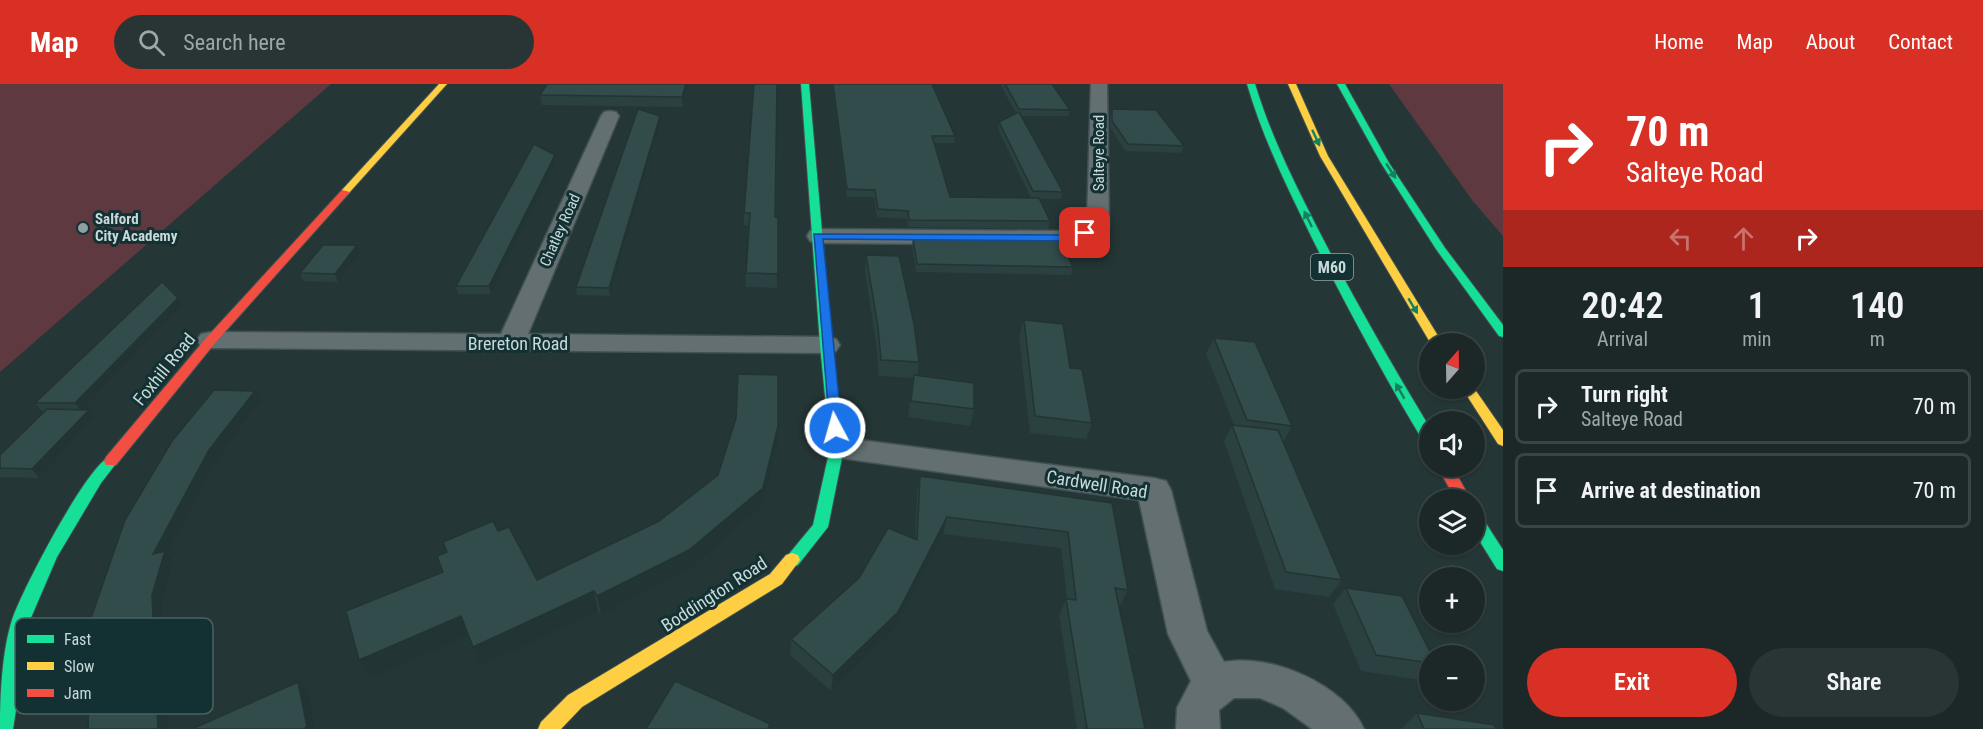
<!DOCTYPE html>
<html lang="en">
<head>
<meta charset="utf-8">
<style>
  :root { --surface:#1c2828; --page:#293434; --text:#f1f3f6; --muted:#a0a6a8; --line:#3a4445; --accent:#d93025 }
  body { margin:0; font-family:"Roboto Condensed",sans-serif; background:var(--page); color:var(--text); height:100vh; display:flex; flex-direction:column; font-size:22px; white-space:nowrap }
  * { box-sizing:border-box; margin:0 }
  p { font-size:20px; color:var(--muted) }
  .icon { flex:none; width:33px; height:33px; fill:none; stroke:currentColor; stroke-width:2; stroke-linecap:round; stroke-linejoin:round }
  .map { position:relative; flex:1; overflow:hidden }
  .details { display:flex; flex-direction:column; background:var(--surface); width:480px }
  .details>* { flex:none }
  .guide { background:#d93025; color:#fff; overflow:hidden }
  .needle { width:39px; rotate:20deg }
  .controls { position:absolute; left:1419px; top:249px; display:grid; gap:12px }
  .controls a { display:grid; place-items:center; width:66px; height:66px; border-radius:50%; background:var(--surface); box-shadow:0 2px 4px #0004,0 0 0 2px var(--line); font-size:30px }
  .pin { position:absolute; display:grid; place-items:center; width:51px; height:51px; color:#fff; margin:-26px; border-radius:12px; box-shadow:0 3px 9px #0006 }
  .me { position:absolute; width:66px; margin:-33px; rotate:354deg; stroke-linejoin:round; filter:drop-shadow(0 0 4px #0008) }
  .turn { display:flex; align-items:center; gap:21px; height:126px; padding:0 24px; font-size:27px }
  .turn .icon { width:78px; height:78px; stroke-width:2.5 }
  .turn b { display:block; font-size:42px; line-height:51px }
  .lanes { display:flex; align-items:center; height:57px; padding:0 24px; background:#0003; justify-content:center; gap:30px; direction:ltr }
  .lanes .off { opacity:.35 }
  .eta { display:flex; justify-content:space-evenly; align-items:center; height:102px; text-align:center }
  .eta b { font-size:36px; font-weight:600; line-height:42px }
  .primary-button { display:flex; gap:12px; margin-top:auto; padding:12px 24px }
  .primary-button a { flex:1; height:69px; border-radius:36px; background:var(--accent); color:#fff; font-size:24px; font-weight:600; line-height:69px; text-align:center }
  .primary-button a+a { background:var(--page); color:var(--text) }
  ul { padding:0; list-style:none }
  li { display:flex; align-items:center; gap:18px; height:75px; margin:0 12px 9px; padding:0 12px; border:3px solid var(--line); border-radius:9px }
  li div { flex:1 }
  li b { display:block; font-size:22px }
  li em { font-style:normal }
  header { display:flex; align-items:center; gap:36px; box-sizing:border-box; height:84px; padding:0 30px; background:var(--accent); color:#fff }
  header strong { font-size:28px }
  nav { display:flex; gap:33px; margin-inline-start:auto; font-size:21px }
  .search { width:420px; height:54px; background:var(--page); display:flex; align-items:center; gap:15px; box-sizing:border-box; padding:0 21px; border-radius:33px; color:var(--muted); font-size:22px }
  main { display:flex; flex:1; min-height:0 }
  .map>svg:first-child { display:block }
</style>
</head>
<body>
<header>
<strong>Map</strong>
<div class="search"><svg class="icon" aria-label="search" viewBox="0 0 24 24"><circle cx="10" cy="10" r="6"/><path d="M15 15l6 6"/></svg>Search here</div>
<nav><a>Home</a><a>Map</a><a>About</a><a>Contact</a></nav>
</header>
<main>
<div class="map">
<svg width="1503" height="645" viewBox="0 0 1503 645">
  <rect width="100%" height="100%" fill="#253636"/>
  <g fill="#5f3940">
    <polygon points="0,0 331,0 0,288"/>
    <polygon points="1389,0 1503,0 1503,152 1472,116"/>
  </g>
  <g fill="none" stroke-linecap="round" stroke-linejoin="round">
    <g stroke="#425152" stroke-width="3">
      <g id="street">
        <polygon points="1091,0 1107,0 1109,142 1106,147 1066,161 818,159 810,157 807,152 810,147 818,145 1063,147 1087,138"/>
        <polygon points="610,27 616,28 619,32 528,250 826,253 836,255 840,261 836,267 826,269 211,264 201,262 197,256 201,250 211,248 501,250 601,32 604,28"/>
        <path d="M837,353L1154,394L1166,397L1171,406L1207,547L1224,578C1270,569 1344,600 1364,645H1312L1283,624L1260,614H1234L1219,626L1220,645H1176L1177,624L1191,597L1168,550L1139,416L826,372L821,364L826,356Z"/>
      </g>
    </g>
    <g stroke="#425152" stroke-width="2">
      <g id="fast">
        <polygon points="801,0 809,0 832,261 844,364 828,443 798,481 792,483 786,481 784,476 813,441 830,364 820,261"/>
        <path d="M1247,0H1255C1271,53 1296,102 1321,151C1355,217 1392,281 1430,344V362L1425,360C1385,294 1348,225 1313,156C1288,105 1263,55 1247,0Z"/>
        <polygon points="1337,0 1345,0 1389,79 1445,164 1503,241 1503,253 1499,252 1436,165 1381,79"/>
        <path d="M111,372L116,373L118,377L101,399L57,473L30,536L13,645H0C0,612 2,567 12,536C21,508 88,379 111,372Z"/>
        <polygon points="1474,428 1480,430 1503,466 1503,487 1497,485 1474,448"/>
      </g>
    </g>
    <g stroke="#425152" stroke-width="2">
      <g id="slow">
        <polygon points="439,0 447,0 348,110 342,110 342,106"/>
        <polygon points="1288,0 1296,0 1328,72 1443,260 1431,260 1320,72"/>
        <polygon points="1462,304 1474,304 1503,346 1503,362 1498,360"/>
        <polygon points="792,469 798,471 800,476 782,500 582,623 561,645 538,645 541,638 568,611 770,490 786,471"/>
      </g>
    </g>
    <g stroke="#425152" stroke-width="2">
      <g id="jam">
        <polygon points="342,106 350,108 215,259 116,381 106,381 104,377 106,373 207,253"/>
        <polygon points="1437,382 1452,382 1471,416 1456,416"/>
      </g>
    </g>
    <use href="#street" fill="#636f70" fill-rule="evenodd"/>
    <use href="#fast" fill="#16e098" fill-rule="evenodd"/>
    <use href="#slow" fill="#ffcf43" fill-rule="evenodd"/>
    <use href="#jam" fill="#f24e42" fill-rule="evenodd"/>
  </g>
  <g fill="#2b4040">
    <polygon points="688,0 683,23 542,21 540,11"/>
    <polygon points="754,0 775,133 777,204 746,203 746,189 749,142 744,141 744,129"/>
    <polygon points="832,0 932,0 955,52 954,59 934,59 950,113 1031,114 998,45 999,38 1016,29 1001,2 1002,0 1052,0 1070,26 1068,32 1021,32 1063,108 1061,115 1039,115 1050,137 1048,145 908,143 907,135 877,133 874,113 847,113"/>
    <polygon points="1112,25 1184,62 1181,69 1125,67 1110,43 1110,32"/>
    <polygon points="660,32 660,39 610,212 577,211 576,203"/>
    <polygon points="555,71 556,78 491,210 458,210 456,202"/>
    <polygon points="913,154 1073,183 1071,191 916,188 912,162"/>
    <polygon points="360,169 338,198 303,197 300,189"/>
    <polygon points="866,171 919,278 917,292 974,325 970,342 908,333 913,294 879,292 876,259 865,187"/>
    <polygon points="178,214 182,222 83,326 95,334 39,394 0,393 0,371 44,327 42,327 35,319"/>
    <polygon points="1024,236 1070,284 1092,339 1086,355 1030,349 1019,252"/>
    <polygon points="1214,254 1292,342 1283,358 1342,496 1329,513 1275,505 1224,357 1232,341 1234,341 1206,270"/>
    <polygon points="778,342 777,362 762,423 690,485 601,531 598,527 481,582 469,551 370,594 359,576 443,488 498,447 537,496 659,437"/>
    <polygon points="920,392 1112,419 1128,506 1119,523 1145,645 1077,645 1059,531 1066,515 1067,515 1061,464 943,450 895,545 831,607 790,571 791,555 915,455 917,409"/>
    <polygon points="1346,504 1430,572 1430,586 1420,596 1361,587 1333,520"/>
    <polygon points="1417,629 1496,645 1401,645"/>
  </g>
  <g fill="#233434">
    <polygon points="686,0 688,0 683,23 682,13"/>
    <polygon points="660,32 660,39 610,212 609,204"/>
    <polygon points="555,71 556,78 491,210 489,202"/>
    <polygon points="357,161 360,169 338,198 335,190"/>
    <polygon points="178,214 182,222 81,328 75,319"/>
    <polygon points="255,307 260,317 216,377 167,470 173,478 161,522 168,645 158,645 152,511 153,470 209,366"/>
    <polygon points="89,326 95,334 39,394 32,385"/>
    <polygon points="778,342 777,362 762,423 690,485 601,531 597,512"/>
    <polygon points="947,433 943,450 895,545 831,607 833,591"/>
    <polygon points="594,507 598,527 481,582 473,563"/>
    <polygon points="461,532 469,551 370,594 359,576"/>
    <polygon points="298,598 309,614 315,645 303,645"/>
  </g>
  <g fill="#324b4b" stroke="#233434" stroke-width="1.5">
    <polygon points="547,0 686,0 682,13 540,11"/>
    <polygon points="754,0 777,0 775,133 778,133 778,190 746,189 750,129 744,129"/>
    <polygon points="833,0 932,0 955,52 932,52 950,113 1039,114 1050,137 909,136 908,127 878,125 875,106 847,105"/>
    <polygon points="1005,0 1052,0 1070,26 1019,25"/>
    <polygon points="638,25 660,32 609,204 576,203"/>
    <polygon points="1112,25 1156,26 1184,62 1128,60 1112,37"/>
    <polygon points="1019,28 1063,108 1033,107 999,38"/>
    <polygon points="534,60 555,71 489,202 456,202"/>
    <polygon points="913,154 1059,155 1073,183 917,180"/>
    <polygon points="323,161 357,161 335,190 300,189"/>
    <polygon points="866,171 899,172 914,240 919,278 881,276 878,243"/>
    <polygon points="162,198 178,214 75,319 35,319"/>
    <polygon points="1024,236 1063,240 1070,284 1082,285 1092,339 1035,332"/>
    <polygon points="1214,254 1255,258 1292,342 1247,336"/>
    <polygon points="738,290 778,291 778,342 763,404 689,466 597,512 594,507 473,563 461,532 359,576 346,527 443,488 437,472 447,468 443,458 493,437 498,447 509,443 537,496 659,437 718,391 736,334"/>
    <polygon points="914,291 974,299 974,325 911,317"/>
    <polygon points="214,306 255,307 209,366 153,470 165,467 152,511 158,645 88,645 91,534 125,436 172,357"/>
    <polygon points="47,325 89,326 32,385 0,384 0,371"/>
    <polygon points="1232,341 1278,346 1342,496 1286,488"/>
    <polygon points="920,392 1112,419 1128,506 1115,504 1145,645 1085,645 1085,644 1087,644 1066,515 1076,516 1068,448 947,433 898,528 833,591 791,555 859,494 888,444 917,456"/>
    <polygon points="1346,504 1402,512 1432,572 1430,572 1430,579 1376,571"/>
    <polygon points="675,597 770,640 768,645 646,645"/>
    <polygon points="298,598 307,643 303,645 192,645"/>
    <polygon points="1417,629 1494,641 1496,645 1424,645"/>
  </g>
  <defs><path id="oneway-solid" d="M-6-.8H1V-3.2L6.5 0L1 3.2V.8H-6Z" transform="scale(1.5)"/></defs>
  <g fill="#148060">
    <use href="#oneway-solid" transform="translate(1316 54) rotate(65)"/>
    <use href="#oneway-solid" transform="translate(1391 87) rotate(57)"/>
    <use href="#oneway-solid" transform="translate(1308 135) rotate(-116)"/>
    <use href="#oneway-solid" transform="translate(1413 222) rotate(59)"/>
    <use href="#oneway-solid" transform="translate(1400 307) rotate(-120)"/>
  </g>
  <polygon fill="#1a73e8" stroke="#114b97" stroke-width="1.5" points="1081,146 1090,149 1066,157 823,155 842,344 840,347 830,347 814,150 1066,151"/>
  <circle fill="#8fa0a0" stroke="#133133" stroke-width="2" cx="83" cy="144" r="6"/>
  <g text-anchor="middle" dominant-baseline="central" stroke-width="6" stroke-linejoin="round" paint-order="stroke">
    <g font-size="15" fill="#c8d9d9" stroke="#133133">
      <text transform="translate(1099 69) rotate(-90)">Salteye Road</text>
      <text transform="translate(560 146) rotate(-66)">Chatley Road</text>
    </g>
    <g font-size="15" font-weight="bold" fill="#c8d9d9" stroke="#133133" text-anchor="start">
      <text x="95" y="135">Salford<tspan x="95" dy="17">City Academy</tspan></text>
    </g>
    <rect fill="#133133" stroke="#92a7a7" stroke-width="1.5" x="1311" y="170" width="42" height="26" rx="4.5"/>
    <g font-size="16" font-weight="bold" fill="#c8d9d9">
      <text x="1332" y="183">M60</text>
    </g>
    <g font-size="18" fill="#c8d9d9" stroke="#133133">
      <text x="518" y="259">Brereton Road</text>
      <text transform="translate(164 285) rotate(-51)">Foxhill Road</text>
      <text transform="translate(1097 400) rotate(9)">Cardwell Road</text>
      <text transform="translate(714 510) rotate(-33)">Boddington Road</text>
    </g>
  </g>
  <rect x="15" y="534" width="198" height="96" rx="9" fill="#133133" stroke="#496365" stroke-width="1.5"/>
  <rect x="27" y="551" width="27" height="8" fill="#16e098"/>
  <rect x="27" y="578" width="27" height="8" fill="#ffcf43"/>
  <rect x="27" y="605" width="27" height="8" fill="#f24e42"/>
  <g font-size="16" fill="#c8d9d9">
    <text x="64" y="561">Fast</text>
    <text x="64" y="588">Slow</text>
    <text x="64" y="615">Jam</text>
  </g>
</svg>
<div class="controls">
<a><svg class="needle" viewBox="-14 -14 28 28"><path d="M0-13l5 13h-10z" fill="#e53935"/><path d="M0 13l5-13h-10z" fill="#a0a6a8"/></svg></a>
<a><svg class="icon" aria-label="sound" viewBox="0 0 24 24"><path d="M4 9h4l5-4v14l-5-4H4zM17 9q2 3 0 6"/></svg></a>
<a><svg class="icon" aria-label="layers" viewBox="0 0 24 24"><path d="M12 4l9 5-9 5-9-5zM3 14l9 5 9-5"/></svg></a>
<a>+</a>
<a>−</a>
</div>
<div class="pin" style="left:1085px;top:149px;background:#d93025"><svg class="icon" aria-label="arrive" viewBox="0 0 24 24"><path d="M6 21V4h12l-3 4 3 4H6"/></svg></div>
<svg class="me" style="left:835px;top:344px" viewBox="-20 -20 40 40"><circle r="17" fill="#1a73e8" stroke="#fff" stroke-width="3"/><path d="M0-11L8 9 0 5-8 9z" fill="#fff"/></svg>
</div>
<section class="details">
<div class="guide">
<div class="turn"><svg class="icon" aria-label="right" viewBox="0 0 24 24"><path d="M7 20v-9h11M14 6l5 5-5 5"/></svg><div><b>70 m</b>Salteye Road</div></div>
<div class="lanes"><svg class="icon off" aria-label="left" viewBox="0 0 24 24"><path d="M17 20v-9H6M10 6l-5 5 5 5"/></svg><svg class="icon off" aria-label="ahead" viewBox="0 0 24 24"><path d="M12 20V5M6 11l6-6 6 6"/></svg><svg class="icon" aria-label="right" viewBox="0 0 24 24"><path d="M7 20v-9h11M14 6l5 5-5 5"/></svg></div>
</div>
<div class="eta">
<div><b>20:42</b><p>Arrival</p></div>
<div><b>1</b><p>min</p></div>
<div><b>140</b><p>m</p></div>
</div>
<ul>
<li><svg class="icon" aria-label="right" viewBox="0 0 24 24"><path d="M7 20v-9h11M14 6l5 5-5 5"/></svg><div><b>Turn right</b><p>Salteye Road</p></div><em>70 m</em></li>
<li><svg class="icon" aria-label="arrive" viewBox="0 0 24 24"><path d="M6 21V4h12l-3 4 3 4H6"/></svg><div><b>Arrive at destination</b></div><em>70 m</em></li>
</ul>
<div class="primary-button"><a>Exit</a><a>Share</a></div>
</section>
</main>
</body>
</html>
